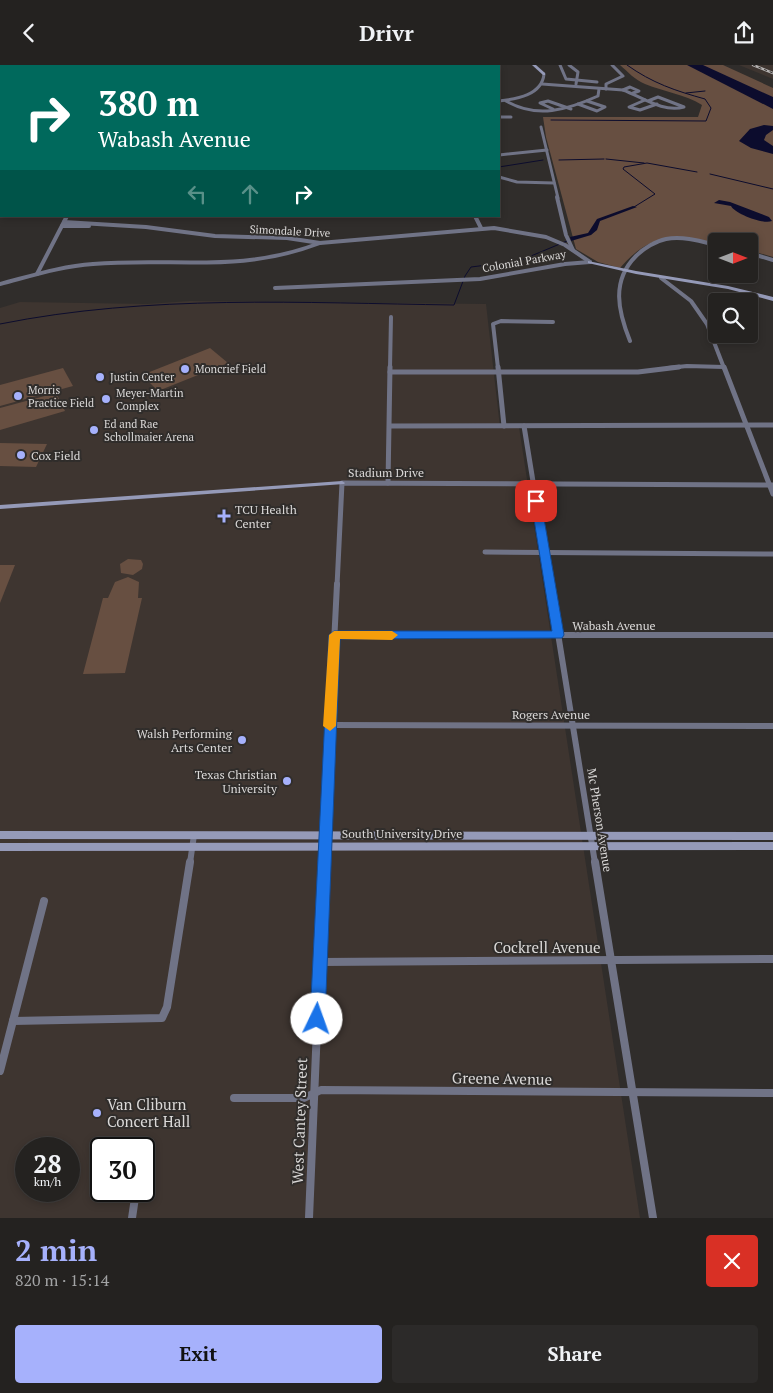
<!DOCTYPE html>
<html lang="en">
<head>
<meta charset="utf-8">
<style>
  :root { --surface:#242220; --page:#2c2a29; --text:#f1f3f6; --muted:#a3a4a5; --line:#413f3e; --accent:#a6b1fc }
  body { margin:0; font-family:"PT Serif",serif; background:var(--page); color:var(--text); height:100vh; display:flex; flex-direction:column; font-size:19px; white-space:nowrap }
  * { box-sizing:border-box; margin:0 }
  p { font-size:16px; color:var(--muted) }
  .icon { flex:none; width:28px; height:28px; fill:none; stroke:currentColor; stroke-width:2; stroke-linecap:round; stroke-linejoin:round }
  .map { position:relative; height:1153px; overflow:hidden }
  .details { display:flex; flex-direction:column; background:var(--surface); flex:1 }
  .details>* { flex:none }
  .top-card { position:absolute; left:0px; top:0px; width:500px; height:152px; box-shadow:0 2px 8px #0003,0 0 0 1px var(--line); background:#00695c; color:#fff; overflow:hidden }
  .needle { width:32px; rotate:90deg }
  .fabs { position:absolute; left:708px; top:168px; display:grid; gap:10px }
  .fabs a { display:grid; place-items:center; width:50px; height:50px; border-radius:5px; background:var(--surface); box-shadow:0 2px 8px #0003,0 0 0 1px var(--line); font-size:25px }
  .speed { position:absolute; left:15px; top:1072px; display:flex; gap:10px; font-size:25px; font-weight:700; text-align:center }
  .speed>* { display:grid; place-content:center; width:65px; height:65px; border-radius:50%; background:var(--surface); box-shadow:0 2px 8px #0003,0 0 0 1px var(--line); line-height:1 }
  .speed small { font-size:12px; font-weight:400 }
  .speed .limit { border:2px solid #111; border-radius:8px; background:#fff; color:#111 }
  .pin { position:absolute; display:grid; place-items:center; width:42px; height:42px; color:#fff; margin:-21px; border-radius:10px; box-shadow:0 2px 8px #0006 }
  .me { position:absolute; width:55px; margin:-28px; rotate:3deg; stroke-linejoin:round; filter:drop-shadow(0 0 4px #0008) }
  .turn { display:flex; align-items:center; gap:18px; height:105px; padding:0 15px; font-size:22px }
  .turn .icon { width:65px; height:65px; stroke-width:2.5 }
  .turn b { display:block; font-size:35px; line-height:42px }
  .lanes { display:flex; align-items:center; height:48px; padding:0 15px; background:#0003; justify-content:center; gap:25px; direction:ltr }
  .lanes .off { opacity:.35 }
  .round { display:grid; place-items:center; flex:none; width:52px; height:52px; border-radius:5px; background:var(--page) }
  .overview { display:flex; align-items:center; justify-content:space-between; height:85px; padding:0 15px }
  h1 { font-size:30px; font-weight:800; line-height:38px; color:var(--accent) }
  .primary-button { display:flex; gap:10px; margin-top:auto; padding:10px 15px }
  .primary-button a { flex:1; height:58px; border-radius:5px; background:var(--accent); color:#111; font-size:20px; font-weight:800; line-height:58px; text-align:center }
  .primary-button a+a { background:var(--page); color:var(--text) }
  header { display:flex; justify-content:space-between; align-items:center; height:65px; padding:0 15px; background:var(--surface); font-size:22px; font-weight:800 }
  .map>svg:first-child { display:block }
</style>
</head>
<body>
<header><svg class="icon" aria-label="back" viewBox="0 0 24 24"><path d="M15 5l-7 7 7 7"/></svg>Drivr<svg class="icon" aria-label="share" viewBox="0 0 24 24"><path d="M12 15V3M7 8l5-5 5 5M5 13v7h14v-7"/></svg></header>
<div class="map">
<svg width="773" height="1153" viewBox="0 0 773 1153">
  <rect width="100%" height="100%" fill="#302d2b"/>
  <g fill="#3e3530" fill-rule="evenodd">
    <polygon points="739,0 773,0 773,14"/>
    <path d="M190,236L486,239L500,362H519L640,1153H0V243L20,237L147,239ZM26,1084H69V1126H26ZM101,1084H144V1126H101Z"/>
  </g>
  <g fill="#674f41">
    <path d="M620,0H723L773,23V192L749,185V176H716V178C671,173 653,165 620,203L598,197L576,184L546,72L543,52H698L702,40C685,29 664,27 645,19C635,15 628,7 620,0Z"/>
    <polygon points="210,283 228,298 158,326 142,310"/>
    <polygon points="63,303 73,321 0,341 0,320"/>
    <polygon points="56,328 65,346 0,365 0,343"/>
    <polygon points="0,378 47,379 36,402 0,401"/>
    <polygon points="128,494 141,495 143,499 142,504 133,510 121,508 120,499"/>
    <polygon points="0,500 15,500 0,538"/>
    <polygon points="128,512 139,517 138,533 142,533 125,608 83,609 103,533 108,533 115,517"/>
  </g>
  <g fill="#0c0c2d">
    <polygon points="687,0 703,0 773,32 773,44"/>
    <polygon points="764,60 773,61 773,65 766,70 764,75 773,81 773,89 751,83 739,76 750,64"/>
    <path d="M719,135L730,137L769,152L772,156C763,160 734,148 731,141L714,138Z"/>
    <polygon points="633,141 637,142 600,156 597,165 591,170 571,176 570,172 588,168 597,154"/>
  </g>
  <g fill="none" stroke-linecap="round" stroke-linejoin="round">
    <g stroke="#0c0c2d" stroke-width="1">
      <polyline points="161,1 164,0"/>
      <polyline points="686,28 705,26"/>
      <path d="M551,55L706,56L711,43L705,34C676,26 652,18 627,0"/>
      <polyline points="606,94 644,98"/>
      <polyline points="559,95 604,94"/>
      <polyline points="499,102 543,95"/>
      <polyline points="710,109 773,124"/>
      <polyline points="634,142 655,129 623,104 624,102 647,98 697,107"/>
      <path d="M0,259C149,229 303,238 454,240L465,211L471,202L519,196L567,176"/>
    </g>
    <g stroke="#707386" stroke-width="3">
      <polyline points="560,0 566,14 597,17"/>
      <polyline points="569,0 578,7 576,19"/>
      <polyline points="61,1 75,0"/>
      <polyline points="175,1 177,0"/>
      <path d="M542,19L623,25C642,32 663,48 684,42L658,32L648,36"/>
      <polyline points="606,24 606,19 623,11 612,0"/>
      <polyline points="623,25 630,22 639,26 633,28"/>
      <polyline points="645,35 629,42 640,45 657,39"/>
      <path d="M499,36C517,34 542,30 544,9"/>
      <path d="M506,36C537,54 567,45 598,31L599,24"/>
      <polyline points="578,39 597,46 605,42 587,36"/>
      <polyline points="553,44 540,38 548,36 571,44"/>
      <polyline points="499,52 511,52"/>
      <polyline points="541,62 558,133"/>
      <polyline points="499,90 547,85"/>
      <polyline points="499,112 517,117 554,118"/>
    </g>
    <g stroke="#707386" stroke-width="4">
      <polyline points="557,132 566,170 573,185"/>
      <polyline points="0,149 1,147"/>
      <polyline points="475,151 481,163"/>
      <polyline points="64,157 146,162 215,171 287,173 320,178 494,163 546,172 565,180 590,197"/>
      <polyline points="62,161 89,161"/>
      <polyline points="749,188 773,195"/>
      <polyline points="37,209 67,151"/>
      <polyline points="661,213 691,236 707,259 724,303"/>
      <path d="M0,219C31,211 62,201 93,199C175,192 239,209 320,178"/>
      <polyline points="275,223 480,214 565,199 590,197"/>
      <path d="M630,276C618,246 611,216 636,191C644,183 656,176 666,174C683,171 700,176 716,180"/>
      <polyline points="390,303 391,252"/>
      <polyline points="498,303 493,259 501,256 553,257"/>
      <polyline points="668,303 687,301 724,302"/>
    </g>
    <g stroke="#707386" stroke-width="5">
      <polyline points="498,302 504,361"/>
      <polyline points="724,302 773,429"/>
      <polyline points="390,307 638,307 679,302"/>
      <polyline points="390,361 773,360"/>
      <polyline points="524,361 550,521"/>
      <polyline points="388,418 390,302"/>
      <polyline points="485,487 773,489"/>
      <polyline points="337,521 342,418 773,420"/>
    </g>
    <g stroke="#707386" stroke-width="6">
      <polyline points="550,519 595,798"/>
      <polyline points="334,570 773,570"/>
      <polyline points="330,660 773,661"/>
      <polyline points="190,798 194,770"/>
      <polyline points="323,798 337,519"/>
    </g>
    <g stroke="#707386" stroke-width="8">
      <polyline points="595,797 653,1153"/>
      <polyline points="320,897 773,894"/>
      <polyline points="13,956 162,953 167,942 190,797"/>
      <polyline points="0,1006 44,836"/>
      <polyline points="234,1033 304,1033 321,1025 773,1028"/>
      <polyline points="132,1153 136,1126"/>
      <polyline points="309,1153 324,797"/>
    </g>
    <g fill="#959ab8" fill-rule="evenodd">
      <polygon points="532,0 536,0 545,8 545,10 543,10"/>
      <rect x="0" y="126" width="1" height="2"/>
      <polygon points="588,196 636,206 728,221 773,232 773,236 728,224 636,209 588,198"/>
      <polygon points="342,416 345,418 344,419 0,444 0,440"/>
      <polygon points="0,766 773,767 773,775 0,774"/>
      <polygon points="773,777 773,785 0,786 0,778"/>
    </g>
    <g stroke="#b4b1b0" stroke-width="2.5">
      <polyline id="rail" points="753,0 773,8"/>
    </g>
    <use href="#rail" stroke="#302d2b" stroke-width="1" stroke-dasharray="3" stroke-linecap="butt"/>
  </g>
  <polygon fill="#1a73e8" stroke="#114b97" points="536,433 541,436 564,570 562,573 340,574 325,954 323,959 317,961 312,959 310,954 329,570 334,566 552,566 531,436"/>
  <polygon fill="#f59e0b" points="334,566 392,566 398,570 392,575 340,574 336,661 330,666 323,661 329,570"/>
  <g fill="#a6b1fc" stroke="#302d2b" stroke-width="2">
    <circle cx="185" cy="304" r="5"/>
    <circle cx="100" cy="312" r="5"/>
    <circle cx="18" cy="331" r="5"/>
    <circle cx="106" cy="334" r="5"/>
    <circle cx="94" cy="365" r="5"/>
    <circle cx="21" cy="390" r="5"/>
    <path d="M221.5 443.5h5v5h5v5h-5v5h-5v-5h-5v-5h5z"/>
    <circle cx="242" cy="675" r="5"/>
    <circle cx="287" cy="716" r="5"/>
    <circle cx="97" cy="1048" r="5"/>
  </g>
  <g text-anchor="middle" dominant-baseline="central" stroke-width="4" stroke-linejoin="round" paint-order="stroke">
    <g font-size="11" fill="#dbd9d8" stroke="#302d2b">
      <text transform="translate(290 166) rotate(3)">Simondale Drive</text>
      <text transform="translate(524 196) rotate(-10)">Colonial Parkway</text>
    </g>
    <g font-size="11" fill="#dbd9d8" stroke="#302d2b" text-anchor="start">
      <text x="195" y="304">Moncrief Field</text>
      <text x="110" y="312">Justin Center</text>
      <text x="28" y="325">Morris<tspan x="28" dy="13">Practice Field</tspan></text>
      <text x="116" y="328">Meyer-Martin<tspan x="116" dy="13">Complex</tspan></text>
      <text x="104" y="359">Ed and Rae<tspan x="104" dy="13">Schollmaier Arena</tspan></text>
    </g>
    <g font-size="12" fill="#dbd9d8" stroke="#302d2b" text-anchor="start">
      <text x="31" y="390">Cox Field</text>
      <text x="235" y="444">TCU Health<tspan x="235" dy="14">Center</tspan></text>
      <text x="232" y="668" text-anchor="end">Walsh Performing<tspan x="232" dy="14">Arts Center</tspan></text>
      <text x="277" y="709" text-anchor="end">Texas Christian<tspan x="277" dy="14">University</tspan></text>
    </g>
    <g font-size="12" fill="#dbd9d8" stroke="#302d2b">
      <text x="386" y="407">Stadium Drive</text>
      <text x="614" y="560">Wabash Avenue</text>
      <text x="551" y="649">Rogers Avenue</text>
      <text transform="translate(600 755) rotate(81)">Mc Pherson Avenue</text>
      <text x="402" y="768">South University Drive</text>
    </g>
    <g font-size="15" fill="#dbd9d8" stroke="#302d2b">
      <text x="547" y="882">Cockrell Avenue</text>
      <text transform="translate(502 1013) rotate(1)">Greene Avenue</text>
      <text transform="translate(299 1056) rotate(-88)">West Cantey Street</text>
    </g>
    <g font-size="15" fill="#dbd9d8" stroke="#302d2b" text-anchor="start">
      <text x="107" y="1039">Van Cliburn<tspan x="107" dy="17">Concert Hall</tspan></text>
    </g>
  </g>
</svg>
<div class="fabs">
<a><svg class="needle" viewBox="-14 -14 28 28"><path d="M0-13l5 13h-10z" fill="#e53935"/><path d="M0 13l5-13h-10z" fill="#a3a4a5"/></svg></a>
<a><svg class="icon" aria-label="search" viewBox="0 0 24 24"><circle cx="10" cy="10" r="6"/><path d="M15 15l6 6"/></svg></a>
</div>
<div class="speed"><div>28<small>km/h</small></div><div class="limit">30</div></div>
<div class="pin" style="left:536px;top:436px;background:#d93025"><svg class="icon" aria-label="arrive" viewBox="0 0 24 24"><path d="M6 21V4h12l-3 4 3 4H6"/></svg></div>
<svg class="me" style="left:317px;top:954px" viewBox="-20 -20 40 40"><circle r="19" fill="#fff"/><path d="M0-13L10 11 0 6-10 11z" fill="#1a73e8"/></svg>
<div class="top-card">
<div class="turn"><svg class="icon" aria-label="right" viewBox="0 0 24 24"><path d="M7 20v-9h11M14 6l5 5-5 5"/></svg><div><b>380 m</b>Wabash Avenue</div></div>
<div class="lanes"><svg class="icon off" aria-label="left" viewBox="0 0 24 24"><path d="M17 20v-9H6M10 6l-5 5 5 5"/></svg><svg class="icon off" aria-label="ahead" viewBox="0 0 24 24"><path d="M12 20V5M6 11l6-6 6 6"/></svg><svg class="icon" aria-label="right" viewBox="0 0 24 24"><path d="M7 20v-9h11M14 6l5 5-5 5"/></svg></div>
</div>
</div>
<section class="details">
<div class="overview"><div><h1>2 min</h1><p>820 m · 15:14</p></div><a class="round" style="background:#d93025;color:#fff"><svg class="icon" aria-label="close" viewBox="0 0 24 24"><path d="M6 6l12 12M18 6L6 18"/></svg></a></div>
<div class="primary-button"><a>Exit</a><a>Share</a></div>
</section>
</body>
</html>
